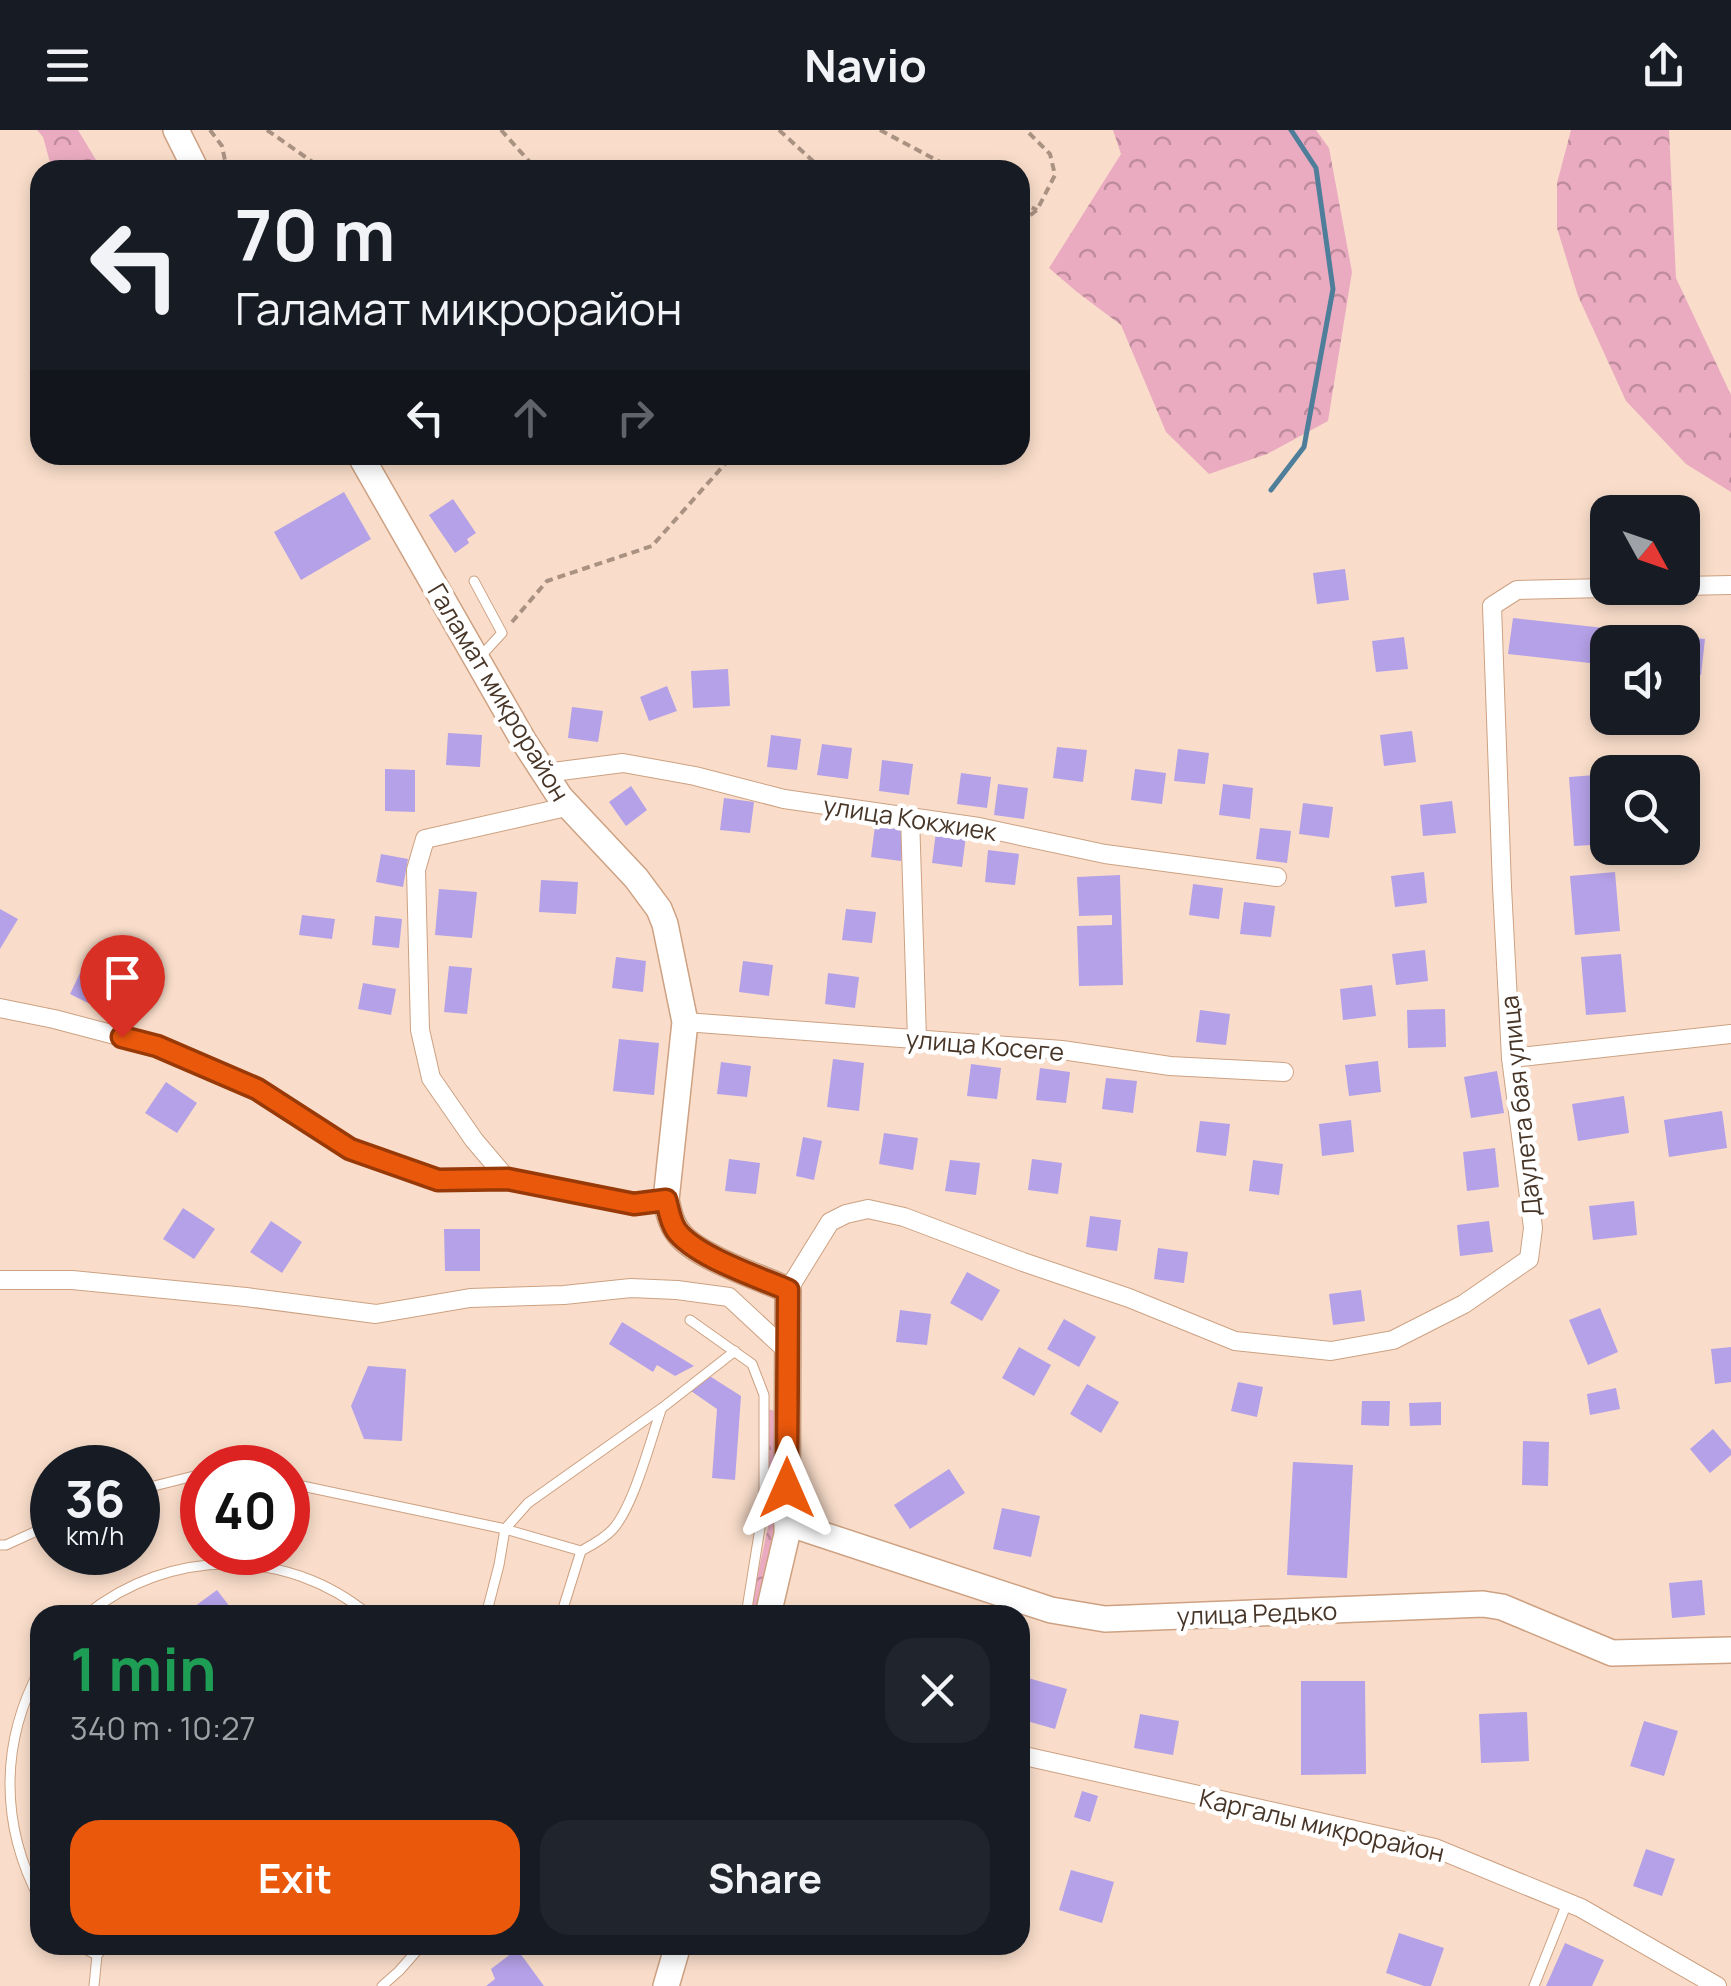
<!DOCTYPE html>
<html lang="en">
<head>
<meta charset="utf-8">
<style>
  :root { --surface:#171b24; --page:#20242c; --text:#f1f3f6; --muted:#9ea1a6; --accent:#ea580c }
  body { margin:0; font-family:Manrope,sans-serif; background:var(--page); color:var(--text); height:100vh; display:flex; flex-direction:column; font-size:38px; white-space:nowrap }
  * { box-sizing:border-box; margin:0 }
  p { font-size:32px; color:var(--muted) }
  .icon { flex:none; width:55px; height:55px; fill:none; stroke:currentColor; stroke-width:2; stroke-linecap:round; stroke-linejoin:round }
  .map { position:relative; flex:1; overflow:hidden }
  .panel { position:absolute; left:30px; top:1475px; width:1000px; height:350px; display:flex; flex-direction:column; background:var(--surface); border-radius:30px; box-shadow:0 5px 15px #0003 }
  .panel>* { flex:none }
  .banner { position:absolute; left:30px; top:30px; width:1000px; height:305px; border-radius:30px; box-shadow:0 5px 15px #0003; background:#171b24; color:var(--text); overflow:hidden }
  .needle { width:65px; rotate:130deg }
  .fabs { position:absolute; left:1590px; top:365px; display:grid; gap:20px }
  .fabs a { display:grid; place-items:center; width:110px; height:110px; border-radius:20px; background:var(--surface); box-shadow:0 5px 15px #0003; font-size:50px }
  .speed { position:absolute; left:30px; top:1315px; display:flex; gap:20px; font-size:50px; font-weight:700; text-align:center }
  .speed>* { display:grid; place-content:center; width:130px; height:130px; border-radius:50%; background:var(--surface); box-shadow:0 5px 15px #0003; line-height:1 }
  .speed small { font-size:25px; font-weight:400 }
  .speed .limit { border:15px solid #d22; background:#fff; color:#111 }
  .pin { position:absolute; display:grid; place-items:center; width:85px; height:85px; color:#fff; margin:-102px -42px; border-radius:50% 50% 50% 0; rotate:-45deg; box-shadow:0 0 10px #0007 }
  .pin .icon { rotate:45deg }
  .me { position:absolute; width:110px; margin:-55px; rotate:0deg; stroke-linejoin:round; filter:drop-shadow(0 0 8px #0008) }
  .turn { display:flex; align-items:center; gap:35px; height:210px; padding:0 40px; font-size:45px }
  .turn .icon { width:130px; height:130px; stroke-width:2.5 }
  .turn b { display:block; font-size:70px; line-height:85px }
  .lanes { display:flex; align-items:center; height:95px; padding:0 40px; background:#0003; justify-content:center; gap:50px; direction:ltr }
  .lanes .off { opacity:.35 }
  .round { display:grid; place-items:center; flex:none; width:105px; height:105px; border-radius:30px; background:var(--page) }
  .summary { display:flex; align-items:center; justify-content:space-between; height:170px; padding:0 40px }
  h1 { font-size:60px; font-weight:700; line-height:75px; color:#1e9e55 }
  .primary-button { display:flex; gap:20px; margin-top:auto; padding:20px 40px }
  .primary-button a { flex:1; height:115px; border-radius:30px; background:var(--accent); color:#fff; font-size:40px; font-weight:700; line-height:115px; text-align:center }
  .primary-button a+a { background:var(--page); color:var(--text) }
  header { display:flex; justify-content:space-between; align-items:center; height:130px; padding:0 40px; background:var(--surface); font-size:45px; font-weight:700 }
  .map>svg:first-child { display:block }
</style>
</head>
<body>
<header><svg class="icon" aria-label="menu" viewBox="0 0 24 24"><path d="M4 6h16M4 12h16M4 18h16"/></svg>Navio<svg class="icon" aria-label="share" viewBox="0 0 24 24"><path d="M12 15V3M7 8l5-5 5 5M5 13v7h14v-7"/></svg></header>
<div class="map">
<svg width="1731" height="1856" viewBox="0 0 1731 1856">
  <defs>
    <pattern id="forest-crowns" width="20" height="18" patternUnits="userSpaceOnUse" patternTransform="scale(2.5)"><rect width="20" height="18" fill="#eaabc1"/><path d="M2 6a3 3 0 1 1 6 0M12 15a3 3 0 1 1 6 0" fill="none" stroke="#bf8c9d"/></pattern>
  </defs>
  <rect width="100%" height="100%" fill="#f9ddca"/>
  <g fill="url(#forest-crowns)">
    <polygon points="37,0 78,0 102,40 52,40 43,7"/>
    <polygon points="1113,0 1316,0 1329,18 1352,142 1328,291 1267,324 1209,344 1166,302 1121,195 1077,162 1049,138 1121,24"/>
    <polygon points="1571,0 1669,0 1676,148 1731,265 1731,362 1686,334 1626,271 1578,166 1557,98 1557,53"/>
    <polygon points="768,1279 778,1282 781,1400 764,1485 749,1485 768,1397"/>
  </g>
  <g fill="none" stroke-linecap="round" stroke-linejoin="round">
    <polyline stroke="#4e7e99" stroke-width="5" points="1271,360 1304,317 1333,159 1316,38 1291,0"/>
  </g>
  <g fill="#b4a1e7">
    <polygon points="344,362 371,409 301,450 274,402"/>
    <polygon points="453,369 476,403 467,409 469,413 455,423 429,385"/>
    <polygon points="1345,439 1349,470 1317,474 1313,443"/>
    <polygon points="1513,488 1705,509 1701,545 1682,543 1682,512 1608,512 1608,535 1508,524"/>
    <polygon points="1404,507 1408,539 1376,542 1372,511"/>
    <polygon points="728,539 730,576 693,578 691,541"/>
    <polygon points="667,556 677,581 649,591 640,567"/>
    <polygon points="572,577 603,581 598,612 568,608"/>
    <polygon points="1412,601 1416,632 1384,636 1380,605"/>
    <polygon points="448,603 482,605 480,637 446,635"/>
    <polygon points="771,605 801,609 797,640 767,637"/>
    <polygon points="822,614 852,618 848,649 817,645"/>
    <polygon points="1057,617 1087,620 1083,652 1053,648"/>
    <polygon points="1178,619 1209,623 1205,654 1174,651"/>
    <polygon points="882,630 913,634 909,665 879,661"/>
    <polygon points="385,639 415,640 415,682 385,681"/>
    <polygon points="1135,639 1166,643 1162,674 1131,670"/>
    <polygon points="961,643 991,647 987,678 957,674"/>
    <polygon points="1608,644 1608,714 1574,716 1569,647"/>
    <polygon points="998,654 1028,658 1024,689 994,685"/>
    <polygon points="1223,654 1253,658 1250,689 1219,685"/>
    <polygon points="631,656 647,680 626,696 609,672"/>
    <polygon points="724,668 754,672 750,703 720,700"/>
    <polygon points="1452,671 1456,703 1423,706 1420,675"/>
    <polygon points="1303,673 1333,677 1329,708 1299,704"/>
    <polygon points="875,696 905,700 901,731 871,727"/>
    <polygon points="1260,698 1291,701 1287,733 1256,729"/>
    <polygon points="936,702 966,706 962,737 932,733"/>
    <polygon points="988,720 1019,724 1015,755 985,752"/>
    <polygon points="381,724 408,729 403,757 376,752"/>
    <polygon points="1424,742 1427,773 1395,777 1391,746"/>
    <polygon points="1615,742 1620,801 1575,805 1570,746"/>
    <polygon points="1120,745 1123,855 1079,856 1077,796 1112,795 1112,785 1079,786 1077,747"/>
    <polygon points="541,750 578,752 576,784 539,782"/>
    <polygon points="1193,754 1223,758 1219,789 1189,785"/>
    <polygon points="439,759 477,762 472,808 435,805"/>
    <polygon points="1244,772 1275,776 1271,807 1240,804"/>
    <polygon points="0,779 18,789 0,819"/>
    <polygon points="846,779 876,782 872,813 842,810"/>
    <polygon points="302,785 335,789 332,809 299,805"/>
    <polygon points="375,786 402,789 399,818 372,815"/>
    <polygon points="1425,820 1428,851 1396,855 1392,824"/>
    <polygon points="1621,824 1626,882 1586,885 1581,827"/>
    <polygon points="616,827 646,831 643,862 612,858"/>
    <polygon points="743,831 773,835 769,866 739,862"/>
    <polygon points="449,836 472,838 467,884 444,882"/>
    <polygon points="81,841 126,863 114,886 70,864"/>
    <polygon points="828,843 859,847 855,878 825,874"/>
    <polygon points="363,853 396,859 391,885 358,879"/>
    <polygon points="1372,855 1376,886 1343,890 1340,859"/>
    <polygon points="1445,879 1446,917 1408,918 1407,880"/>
    <polygon points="1200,880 1230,884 1226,915 1196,912"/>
    <polygon points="619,909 659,913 654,965 613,961"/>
    <polygon points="833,929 864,933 859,981 827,977"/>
    <polygon points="1378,931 1381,962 1349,966 1345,935"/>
    <polygon points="721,932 751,936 747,967 717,964"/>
    <polygon points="971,934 1001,938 997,969 967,966"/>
    <polygon points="1040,938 1070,942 1066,973 1036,970"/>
    <polygon points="1497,941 1504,983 1471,988 1464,947"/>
    <polygon points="1106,948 1137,951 1133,983 1102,979"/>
    <polygon points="166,952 197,973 177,1003 145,983"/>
    <polygon points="1624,966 1629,1003 1578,1011 1572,974"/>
    <polygon points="1722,981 1727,1018 1669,1027 1664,990"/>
    <polygon points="1351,990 1354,1022 1322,1026 1319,994"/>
    <polygon points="1200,991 1230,994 1226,1026 1196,1022"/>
    <polygon points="884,1003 918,1008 913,1040 879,1034"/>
    <polygon points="803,1007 822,1011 814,1050 796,1046"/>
    <polygon points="1495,1018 1499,1057 1467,1061 1463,1022"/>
    <polygon points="729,1029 760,1033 756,1064 725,1061"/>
    <polygon points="1032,1029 1062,1033 1058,1064 1028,1060"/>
    <polygon points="950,1030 980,1033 976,1065 945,1061"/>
    <polygon points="1253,1030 1283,1034 1279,1065 1249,1061"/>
    <polygon points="1634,1071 1637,1105 1593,1110 1589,1076"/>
    <polygon points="183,1078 215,1099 194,1129 163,1109"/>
    <polygon points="1090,1086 1121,1090 1117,1121 1086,1117"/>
    <polygon points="271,1091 302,1112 282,1143 250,1122"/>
    <polygon points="1489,1091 1493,1122 1460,1126 1457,1095"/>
    <polygon points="444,1099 480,1099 480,1141 445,1141"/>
    <polygon points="1158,1118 1188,1122 1184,1153 1154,1149"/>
    <polygon points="967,1142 1000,1160 982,1191 950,1173"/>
    <polygon points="1361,1160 1365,1191 1333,1195 1329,1164"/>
    <polygon points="1600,1178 1618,1222 1588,1235 1569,1190"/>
    <polygon points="900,1180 931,1184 927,1215 896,1212"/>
    <polygon points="1064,1189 1096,1207 1079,1237 1047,1219"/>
    <polygon points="622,1192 694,1236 675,1246 657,1235 653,1242 609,1214"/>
    <polygon points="1019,1217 1051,1235 1034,1266 1002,1248"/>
    <polygon points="1731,1217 1731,1252 1715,1254 1711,1219"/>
    <polygon points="368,1236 406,1239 402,1311 364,1309 351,1276"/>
    <polygon points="708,1245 741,1266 735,1350 712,1348 717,1279 691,1261"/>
    <polygon points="1238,1252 1263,1257 1257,1287 1231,1281"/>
    <polygon points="1087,1254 1119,1272 1101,1303 1070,1284"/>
    <polygon points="1616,1258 1620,1279 1590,1285 1587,1264"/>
    <polygon points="1362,1271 1390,1271 1389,1296 1361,1295"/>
    <polygon points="1441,1272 1441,1295 1410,1296 1409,1273"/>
    <polygon points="1713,1299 1731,1320 1731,1325 1710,1343 1690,1319"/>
    <polygon points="1523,1311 1549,1312 1548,1356 1522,1355"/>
    <polygon points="1293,1332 1353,1335 1347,1448 1287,1445"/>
    <polygon points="949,1339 965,1363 910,1399 894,1375"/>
    <polygon points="1002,1378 1040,1386 1031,1427 993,1419"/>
    <polygon points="1702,1450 1705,1485 1672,1488 1669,1453"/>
    <polygon points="217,1460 236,1485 183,1485"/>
    <polygon points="1028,1548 1067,1559 1055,1599 1020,1589 1020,1576"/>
    <polygon points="1301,1551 1365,1551 1366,1644 1301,1645"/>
    <polygon points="1527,1582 1529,1631 1481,1633 1479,1584"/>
    <polygon points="1140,1584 1179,1591 1173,1625 1134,1618"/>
    <polygon points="1644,1591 1678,1601 1664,1646 1630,1636"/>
    <polygon points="1082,1661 1098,1666 1090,1692 1074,1687"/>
    <polygon points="1646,1719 1675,1729 1662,1766 1633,1756"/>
    <polygon points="1071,1740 1114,1752 1102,1793 1059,1780"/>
    <polygon points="1399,1803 1444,1818 1431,1856 1424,1856 1386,1843"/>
    <polygon points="1565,1813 1604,1830 1592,1856 1546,1856"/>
    <polygon points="517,1819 544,1856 486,1856 495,1849 491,1839"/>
  </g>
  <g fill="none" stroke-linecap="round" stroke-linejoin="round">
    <g stroke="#cda182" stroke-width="11">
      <g id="lane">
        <polyline points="474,451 502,503 480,527"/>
        <polyline points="690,1190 752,1234 764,1265 764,1373 746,1485"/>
        <polyline points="288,1353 505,1399 581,1421"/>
        <polyline points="138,1360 202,1344"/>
        <polyline points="0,1415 6,1415 52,1394"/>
        <path d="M86,1485C169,1418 286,1416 369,1485"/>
        <polyline points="486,1485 499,1435 505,1399 528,1373 662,1278 735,1221"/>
        <path d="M561,1485L581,1421C592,1415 604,1409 613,1399C634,1375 650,1312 661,1280"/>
        <path d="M40,1539C0,1613 0,1695 40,1770"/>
        <polyline points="77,1815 97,1825"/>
        <polyline points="94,1856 97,1825 106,1815"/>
        <polyline points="382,1856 399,1841 422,1815"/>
        <polyline points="1534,1856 1567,1773"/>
      </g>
    </g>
    <g stroke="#cda182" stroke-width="20">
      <g id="street">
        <polyline points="1682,456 1731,455"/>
        <polyline points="545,643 623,633 695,646 784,669 979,697 1105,724 1277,747"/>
        <polyline points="566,677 425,709 416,740 420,900 431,948 474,1010 507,1049 634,1074 666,1070"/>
        <polyline points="910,686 917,909"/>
        <polyline points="0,878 54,889 157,916 257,959 350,1019 438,1050 507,1049"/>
        <polyline points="685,892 1062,920 1170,936 1284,942"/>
        <polyline points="1511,928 1731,904"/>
        <polyline points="0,1150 72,1150 246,1167 376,1184 470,1168 564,1165 631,1158 677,1160 729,1167 786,1220"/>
        <polyline points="788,1160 830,1092 846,1084 868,1079 904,1087 1023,1132 1129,1168 1235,1211 1331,1221 1393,1210 1464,1174 1529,1129 1533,1098 1511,928 1502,757 1492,476 1517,460 1608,458"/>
        <polyline points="1020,1625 1435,1718 1581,1778 1717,1856"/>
      </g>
    </g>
    <g stroke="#cda182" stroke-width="28">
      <g id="secondary">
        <polyline points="176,0 196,40"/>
        <path d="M360,325L523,610L560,667L636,748L659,779L665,794L685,892L666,1070C669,1083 671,1095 681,1106C701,1128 759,1147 788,1160L787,1404L768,1485"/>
        <polyline points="787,1393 1051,1480 1105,1489 1483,1474 1502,1477 1612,1523 1731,1520"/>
        <polyline points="666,1856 678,1815"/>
      </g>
    </g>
    <g stroke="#aa9282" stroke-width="4" stroke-dasharray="8 5" stroke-linecap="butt">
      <polyline points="210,0 222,16 227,40"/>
      <polyline points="267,0 324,40"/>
      <polyline points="501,0 537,40"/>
      <polyline points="779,0 814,32 818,40"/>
      <polyline points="880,0 955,40"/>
      <polyline points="1020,72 1037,80"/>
      <polyline points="1020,93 1037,80 1055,45 1050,24 1026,0"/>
      <polyline points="512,492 547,451 652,416 733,325"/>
    </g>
    <use href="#lane" stroke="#fff" stroke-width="9"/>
    <use href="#street" stroke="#fff" stroke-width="18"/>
    <use href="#secondary" stroke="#fff" stroke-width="25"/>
  </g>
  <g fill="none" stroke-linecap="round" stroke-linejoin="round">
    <g stroke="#983908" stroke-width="25">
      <path id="route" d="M122,907L157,916L257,959L350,1019L438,1050L508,1049L634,1074L666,1070C669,1081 670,1091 676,1100C694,1126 758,1147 788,1160L787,1358"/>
    </g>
    <use href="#route" stroke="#ea580c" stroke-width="18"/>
  </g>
  <g text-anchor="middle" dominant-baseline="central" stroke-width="9" stroke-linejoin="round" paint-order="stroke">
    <g font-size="25" fill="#473528" stroke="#fff">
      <text transform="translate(499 562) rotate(59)">Галамат микрорайон</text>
      <text transform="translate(910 688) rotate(9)">улица Кокжиек</text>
      <text transform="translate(985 915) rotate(5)">улица Косеге</text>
      <text transform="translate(1520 976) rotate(-96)">Даулета бая улица</text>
      <text transform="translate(1257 1483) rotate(-2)">улица Редько</text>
      <text transform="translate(1322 1695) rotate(13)">Каргалы микрорайон</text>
    </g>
  </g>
</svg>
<div class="fabs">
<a><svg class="needle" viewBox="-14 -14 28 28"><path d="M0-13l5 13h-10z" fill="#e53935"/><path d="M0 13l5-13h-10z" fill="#9ea1a6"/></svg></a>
<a><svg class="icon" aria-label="sound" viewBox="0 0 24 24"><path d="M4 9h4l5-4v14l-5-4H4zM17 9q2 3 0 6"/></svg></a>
<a><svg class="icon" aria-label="search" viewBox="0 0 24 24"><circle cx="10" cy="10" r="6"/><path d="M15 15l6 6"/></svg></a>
</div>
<div class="speed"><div>36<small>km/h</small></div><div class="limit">40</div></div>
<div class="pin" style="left:122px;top:907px;background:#d93025"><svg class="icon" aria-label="arrive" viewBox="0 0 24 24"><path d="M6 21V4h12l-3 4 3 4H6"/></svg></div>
<svg class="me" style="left:787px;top:1358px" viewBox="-20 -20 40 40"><path d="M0-17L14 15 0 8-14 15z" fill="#ea580c" stroke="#fff" stroke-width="4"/></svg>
<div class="banner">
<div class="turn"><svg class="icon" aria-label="left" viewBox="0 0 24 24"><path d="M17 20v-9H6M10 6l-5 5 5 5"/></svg><div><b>70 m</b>Галамат микрорайон</div></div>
<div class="lanes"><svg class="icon" aria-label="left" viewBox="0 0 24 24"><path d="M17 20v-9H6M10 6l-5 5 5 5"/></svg><svg class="icon off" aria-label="ahead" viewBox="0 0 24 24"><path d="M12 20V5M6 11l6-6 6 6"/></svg><svg class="icon off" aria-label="right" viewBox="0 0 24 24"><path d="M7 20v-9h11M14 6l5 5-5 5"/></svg></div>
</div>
<section class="panel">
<div class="summary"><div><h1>1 min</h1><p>340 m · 10:27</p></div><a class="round"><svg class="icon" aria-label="close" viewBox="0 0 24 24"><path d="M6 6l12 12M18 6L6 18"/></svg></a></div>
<div class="primary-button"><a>Exit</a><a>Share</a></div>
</section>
</div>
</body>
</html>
